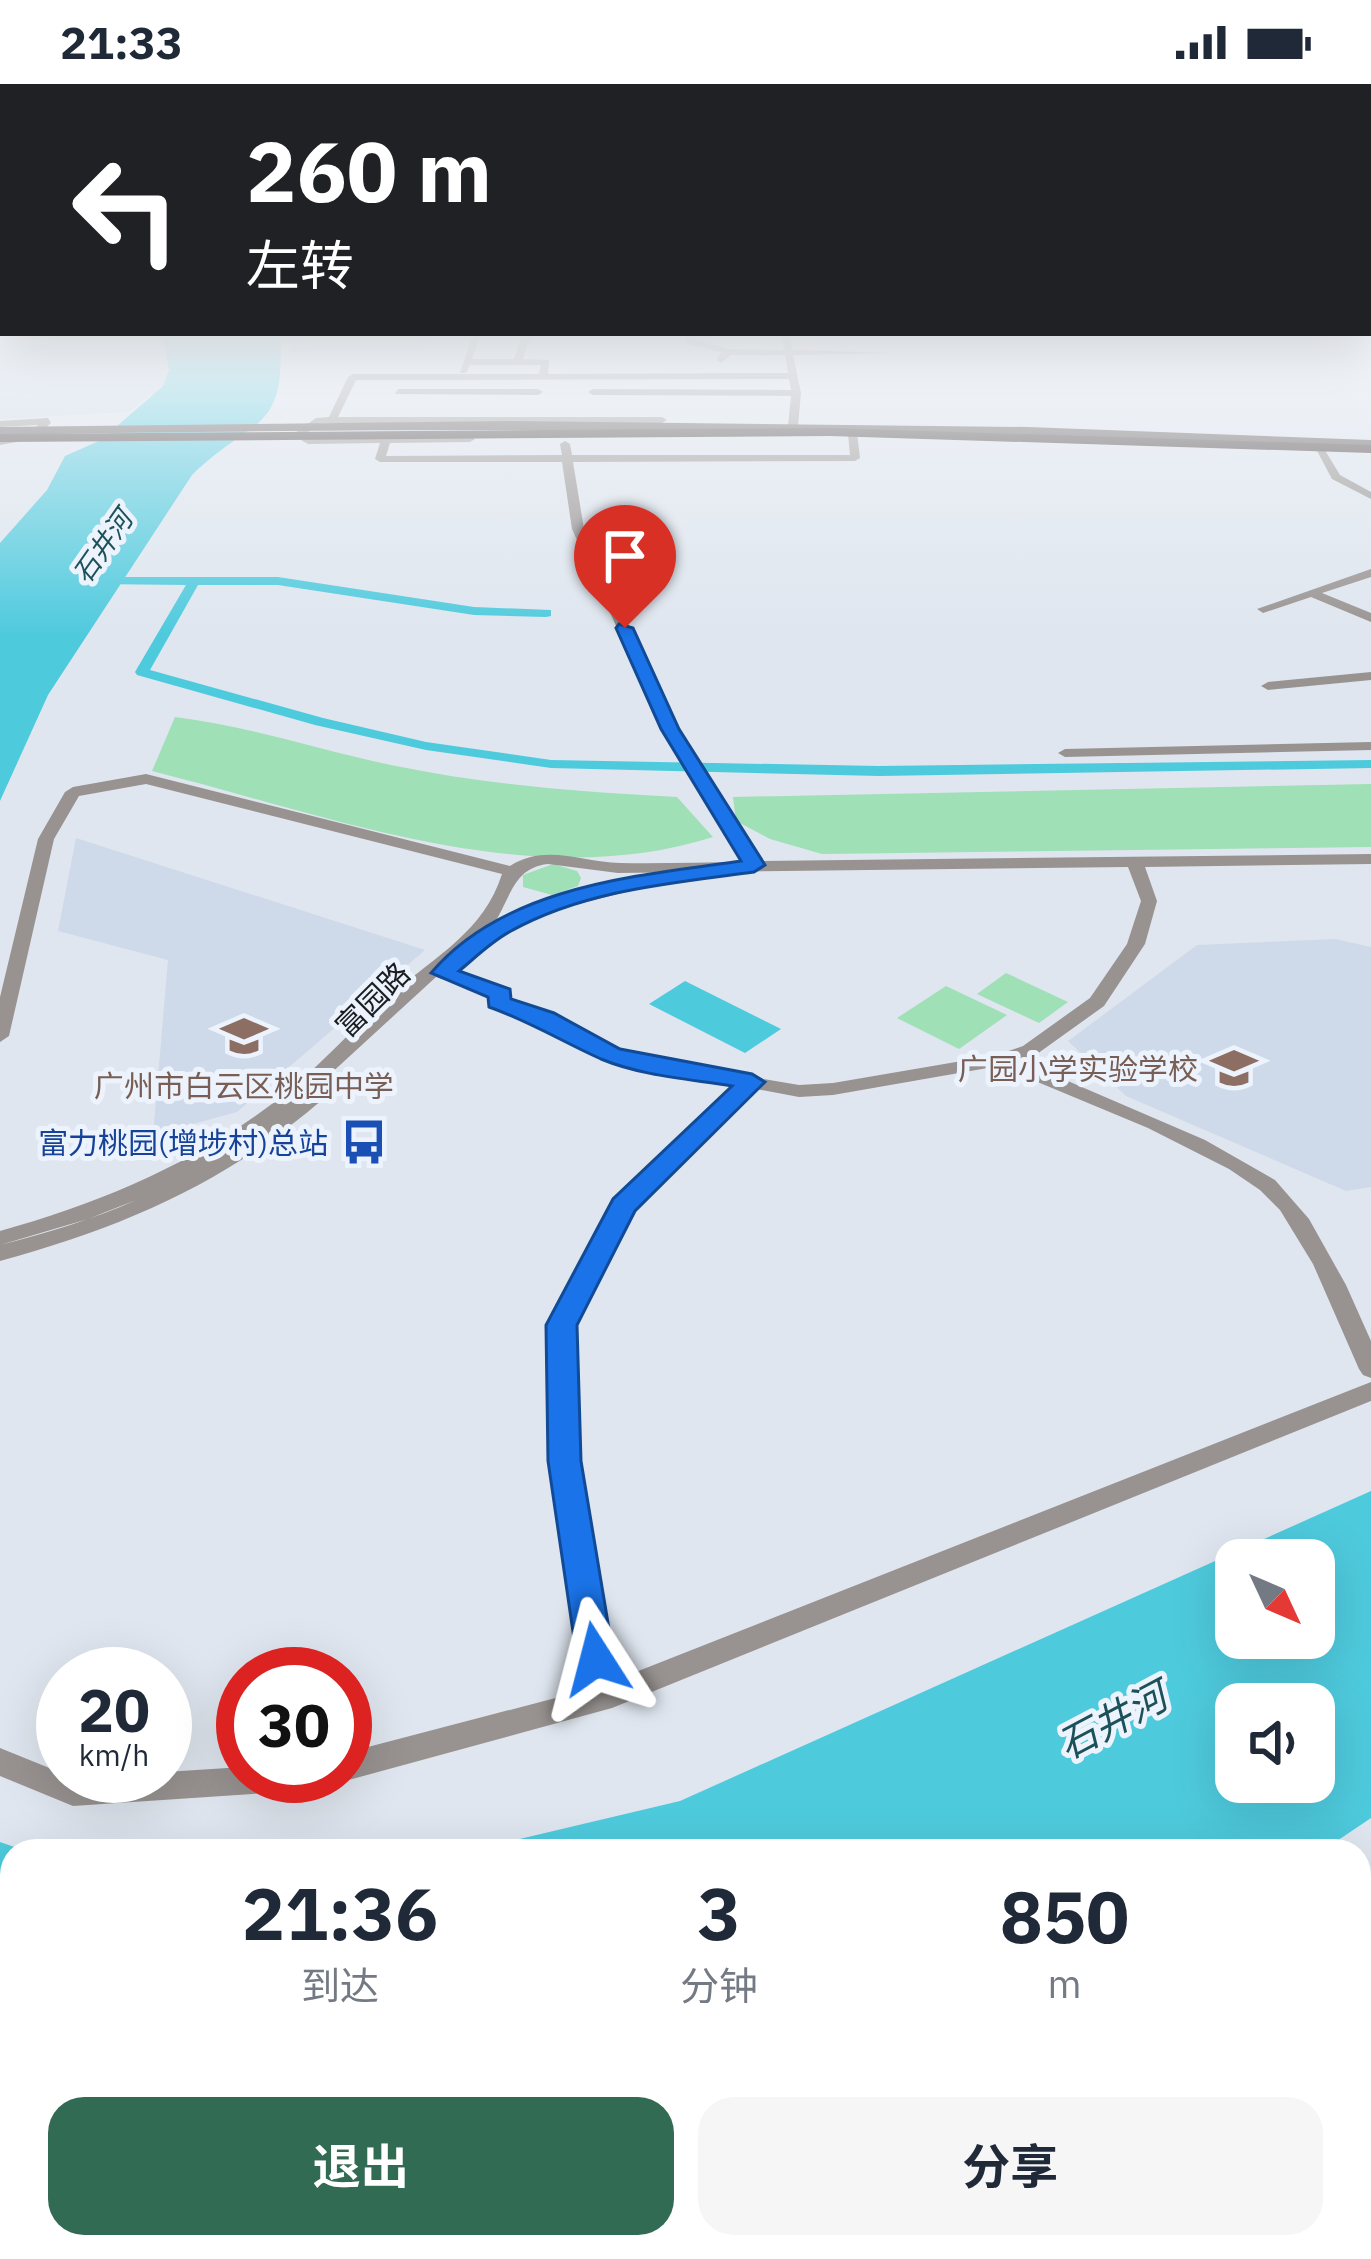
<!DOCTYPE html>
<html lang="zh">
<head>
<meta charset="utf-8">
<style>
  :root { --surface:#fff; --page:#f6f6f7; --text:#1f2937; --muted:#747a83; --accent:#326b53 }
  body { margin:0; font-family:"IBM Plex Sans","Noto Sans SC",sans-serif; background:var(--page); color:var(--text); height:100vh; display:flex; flex-direction:column; font-size:45px; white-space:nowrap }
  * { box-sizing:border-box; margin:0 }
  p { font-size:39px; color:var(--muted) }
  .icon { flex:none; width:66px; height:66px; fill:none; stroke:currentColor; stroke-width:2; stroke-linecap:round; stroke-linejoin:round }
  .map { position:relative; flex:1; overflow:hidden }
  .drawer { position:absolute; left:0px; top:1755px; width:1371px; height:420px; display:flex; flex-direction:column; background:var(--surface); border-radius:36px 36px 0 0; box-shadow:0 12px 48px #0002 }
  .drawer>* { flex:none }
  .hud { position:absolute; left:0px; top:0px; width:1371px; height:252px; box-shadow:0 12px 48px #0002; background:#202124; color:#fff; overflow:hidden }
  .needle { width:78px; rotate:134deg }
  .tools { position:absolute; left:1215px; top:1455px; display:grid; gap:24px }
  .tools a { display:grid; place-items:center; width:120px; height:120px; border-radius:24px; background:var(--surface); box-shadow:0 12px 48px #0002; font-size:60px }
  .speed { position:absolute; left:36px; top:1563px; display:flex; gap:24px; font-size:60px; font-weight:700; text-align:center }
  .speed>* { display:grid; place-content:center; width:156px; height:156px; border-radius:50%; background:var(--surface); box-shadow:0 12px 48px #0002; line-height:1 }
  .speed small { font-size:30px; font-weight:400 }
  .speed .limit { border:18px solid #d22; background:#fff; color:#111 }
  .pin { position:absolute; display:grid; place-items:center; width:102px; height:102px; color:#fff; margin:-123px -51px; border-radius:50% 50% 50% 0; rotate:-45deg; box-shadow:0 0 12px #0007 }
  .pin .icon { rotate:45deg }
  .me { position:absolute; width:132px; margin:-66px; rotate:351deg; stroke-linejoin:round; filter:drop-shadow(0 0 9px #0008) }
  .turn { display:flex; align-items:center; gap:42px; height:252px; padding:0 48px; font-size:54px }
  .turn .icon { width:156px; height:156px; stroke-width:2.5 }
  .turn b { display:block; font-size:84px; line-height:102px }
  .eta { display:flex; justify-content:space-evenly; align-items:center; height:204px; text-align:center }
  .eta b { font-size:72px; font-weight:700; line-height:84px }
  .action { display:flex; gap:24px; margin-top:auto; padding:24px 48px }
  .action a { flex:1; height:138px; border-radius:36px; background:var(--accent); color:#fff; font-size:48px; font-weight:700; line-height:138px; text-align:center }
  .action a+a { background:var(--page); color:var(--text) }
  .status { display:flex; justify-content:space-between; align-items:center; height:84px; padding:0 60px; background:var(--surface); direction:ltr }
  .status svg { height:33px; fill:currentColor }
  .map>svg:first-child { display:block }
</style>
</head>
<body>
<div class="status"><b>21:33</b><svg viewBox="0 0 49 12"><path d="M0 12V9h3v3zM5 12V6h3v6zM10 12V3h3v9zM15 12V0h3v12zM26 1h20v11H26zM47 4h2v5h-2z"/></svg></div>
<div class="map">
<svg width="1371" height="2175" viewBox="0 0 1371 2175">
  <rect width="100%" height="100%" fill="#dfe6ef"/>
  <g fill="#cedae9">
    <polygon points="0,248 162,249 169,286 163,302 129,328 0,335"/>
    <polygon points="297,249 427,249 424,265 289,268"/>
    <polygon points="76,754 425,866 237,1028 153,1051 168,876 58,847"/>
    <polygon points="1335,855 1371,863 1371,1103 1346,1107 1126,1012 1068,957 1197,861"/>
    <polygon points="1371,2104 1371,2175 1214,2175 1241,2163 1359,2163 1359,2109"/>
  </g>
  <g fill="#9fe0b6">
    <path d="M175,633C249,642 318,666 391,681C486,701 580,708 677,713L713,753C530,811 331,732 152,687Z"/>
    <polygon points="1371,700 1371,763 822,770 770,755 736,737 733,713"/>
    <polygon points="553,780 577,787 581,794 578,802 552,811 523,803 523,791"/>
    <polygon points="1006,889 1068,918 1039,939 977,910"/>
    <polygon points="946,902 1007,931 959,965 897,934"/>
  </g>
  <g fill="#4ecadd" fill-rule="evenodd">
    <path d="M162,249H280C286,351 254,331 192,391L48,611L0,717V459L47,406L65,372L101,356L163,302L169,286Z"/>
    <polygon points="685,897 781,945 745,969 649,920"/>
    <path d="M1371,1407V1734L1322,1767H469L680,1717ZM1314,1476V1554H1236V1476ZM1314,1620V1698H1236V1620Z"/>
    <polygon points="0,1758 26,1767 12,1767 12,2163 641,2163 622,2175 0,2175"/>
  </g>
  <g fill="none" stroke-linecap="round" stroke-linejoin="round">
    <polygon fill="#4ecadd" fill-rule="evenodd" points="100,493 278,493 474,523 551,526 551,532 546,533 474,531 278,501 198,501 150,586 323,634 426,658 551,676 879,682 1371,676 1371,684 879,692 551,684 426,666 315,641 137,591 135,588 186,501 96,500 96,494"/>
    <g fill="#989391" fill-rule="evenodd">
      <path d="M473,249H481L472,275H514L523,249H531L523,275L549,276L548,290L788,289L785,271H731L721,279L717,276L721,268L688,260L685,249H693L695,256L728,265L784,266L781,249H789L792,266L896,269L793,271L801,309L798,342L793,345L788,342L791,312L593,311L588,308L593,305L791,306L789,295L356,296L338,333H662L667,336L662,339H321L304,351L310,354L470,352L475,355L470,358L390,359L386,372L562,371L560,360L565,357L570,360L572,371H850L848,350L857,348L860,374L855,377L573,378L584,445L677,645L760,777L1371,770V780L1145,783L1157,817L1145,860L1104,922L1037,970L1019,976L1205,1056L1275,1096L1309,1135L1346,1201L1371,1257V1294L1363,1291L1359,1285L1313,1180L1280,1126L1260,1106L1229,1085L1148,1044L999,982L833,1011L799,1013L756,1005L632,1126L574,1241L577,1377L613,1597L1371,1298V1317L612,1624L345,1697L334,1692H345V1669L586,1606L551,1377L550,1241L615,1117L736,1002L645,986L604,974L538,939L490,922L488,918L491,912L436,893L327,993L338,994L341,998L338,1002C236,1094 132,1141 0,1177V1161C46,1149 92,1136 136,1116L88,1135L0,1161V1147C104,1118 202,1076 286,1009C324,978 356,941 393,909C436,872 484,847 502,790L146,700L79,712L54,755L9,952L0,958V913L38,755L65,708L73,703L146,690L510,782C545,759 582,778 620,779C661,780 703,778 744,778L663,645L572,445L562,378H380L375,375L380,359L308,360L292,351L316,334L329,333L348,293L353,290H539L541,281H470L466,289H460ZM548,780L618,789L1128,783L1141,817L1127,860L1090,914L1023,962L997,971L833,999L799,1001L648,975L618,966L552,931L507,915L510,910L507,906L446,885L479,857L491,858L548,828L664,798L666,794L658,789L536,820L491,844C511,817 511,784 548,780Z"/>
      <polygon points="398,305 538,305 543,308 538,311 395,310"/>
      <polygon points="48,334 51,339 33,355 0,361 0,355 26,351 38,341 0,343 0,337"/>
      <polygon points="1315,363 1323,363 1340,391 1371,408 1371,415 1332,395"/>
      <polygon points="1371,485 1371,493 1322,509 1371,529 1371,538 1311,513 1263,529 1257,525"/>
      <polygon points="1371,588 1371,596 1268,606 1261,602 1268,598"/>
      <polygon points="1371,658 1371,666 1065,673 1058,669 1065,665"/>
      <polygon points="0,1664 74,1694 165,1692 165,1688 243,1683 243,1692 325,1692 321,1702 310,1706 73,1722 0,1692"/>
    </g>
    <path fill="#59504e" fill-rule="evenodd" d="M514,337L1028,343L1371,356V364C914,344 457,342 0,351V343Z"/>
    <polygon fill="#433937" fill-rule="evenodd" points="830,344 1371,361 1371,369 830,352 0,358 0,350"/>
  </g>
  <linearGradient id="sky" x2="0" y2="1"><stop stop-color="#6abde4"/><stop offset="0.45" stop-color="#f1f4f8"/><stop offset="1" stop-color="#f1f4f8" stop-opacity="0"/></linearGradient>
  <rect width="1371" height="552" fill="url(#sky)"/>
  <path fill="#1a73e8" stroke="#114b97" stroke-width="3" d="M619,540L633,544L679,645L765,781L754,788C672,799 585,806 511,847C492,857 476,873 459,887L510,905L511,915L554,929L620,965L752,990L765,998L635,1127L577,1241L581,1377L614,1575L608,1587L596,1591L583,1587L577,1575L548,1377L546,1241L613,1115L732,1002C689,995 642,992 601,975C563,958 529,937 489,923L488,913L431,889C505,802 635,792 741,777L661,645L616,544Z"/>
  <defs>
    <g id="school-bare" transform="scale(3.6)"><path d="M0-5L7-2L0 1L-7-2ZM-4 1L0 2.5L4 1V4Q0 6-4 4Z" fill="#8d6e63" stroke="#ecf3fd" stroke-width="2.5" paint-order="stroke"/></g>
    <g id="bus-bare" transform="scale(3.6)"><path d="M-5-6H5V4H4V6H2V4H-2V6H-4V4H-5ZM-3.5-4V0h7V-4ZM-3.5 1.2v1.5H-2V1.2ZM2 1.2v1.5H3.5V1.2Z" fill="#1a4fb4" stroke="#ecf3fd" stroke-width="2.5" paint-order="stroke"/></g>
  </defs>
  <g fill-rule="evenodd">
    <use href="#school-bare" x="244" y="952"/>
    <use href="#school-bare" x="1234" y="984"/>
    <use href="#bus-bare" x="364" y="1058"/>
  </g>
  <g text-anchor="middle" dominant-baseline="central" stroke-width="10" stroke-linejoin="round" paint-order="stroke">
    <g font-size="27" font-style="italic" fill="#1c5159" stroke="#ecf3fd">
      <text transform="translate(102 462) rotate(-55)">石井河</text>
    </g>
    <g font-size="30" fill="#1b1e21" stroke="#ecf3fd">
      <text transform="translate(372 915) rotate(-45)">富园路</text>
    </g>
    <g font-size="30" fill="#785e54" stroke="#ecf3fd" text-anchor="end">
      <text x="1198" y="984">广园小学实验学校</text>
      <text x="244" y="1001" text-anchor="middle">广州市白云区桃园中学</text>
    </g>
    <g font-size="30" fill="#164399" stroke="#ecf3fd" text-anchor="end">
      <text x="328" y="1058">富力桃园(增埗村)总站</text>
    </g>
    <g font-size="39" font-style="italic" fill="#1c5159" stroke="#ecf3fd">
      <text transform="translate(1112 1636) rotate(-28)">石井河</text>
    </g>
  </g>
</svg>
<div class="tools">
<a><svg class="needle" viewBox="-14 -14 28 28"><path d="M0-13l5 13h-10z" fill="#e53935"/><path d="M0 13l5-13h-10z" fill="#747a83"/></svg></a>
<a><svg class="icon" aria-label="sound" viewBox="0 0 24 24"><path d="M4 9h4l5-4v14l-5-4H4zM17 9q2 3 0 6"/></svg></a>
</div>
<div class="speed"><div>20<small>km/h</small></div><div class="limit">30</div></div>
<div class="pin" style="left:625px;top:544px;background:#d93025"><svg class="icon" aria-label="arrive" viewBox="0 0 24 24"><path d="M6 21V4h12l-3 4 3 4H6"/></svg></div>
<svg class="me" style="left:596px;top:1575px" viewBox="-20 -20 40 40"><path d="M0-17L14 15 0 8-14 15z" fill="#1a73e8" stroke="#fff" stroke-width="4"/></svg>
<div class="hud">
<div class="turn"><svg class="icon" aria-label="left" viewBox="0 0 24 24"><path d="M17 20v-9H6M10 6l-5 5 5 5"/></svg><div><b>260 m</b>左转</div></div>
</div>
<section class="drawer">
<div class="eta">
<div><b>21:36</b><p>到达</p></div>
<div><b>3</b><p>分钟</p></div>
<div><b>850</b><p>m</p></div>
</div>
<div class="action"><a>退出</a><a>分享</a></div>
</section>
</div>
</body>
</html>
